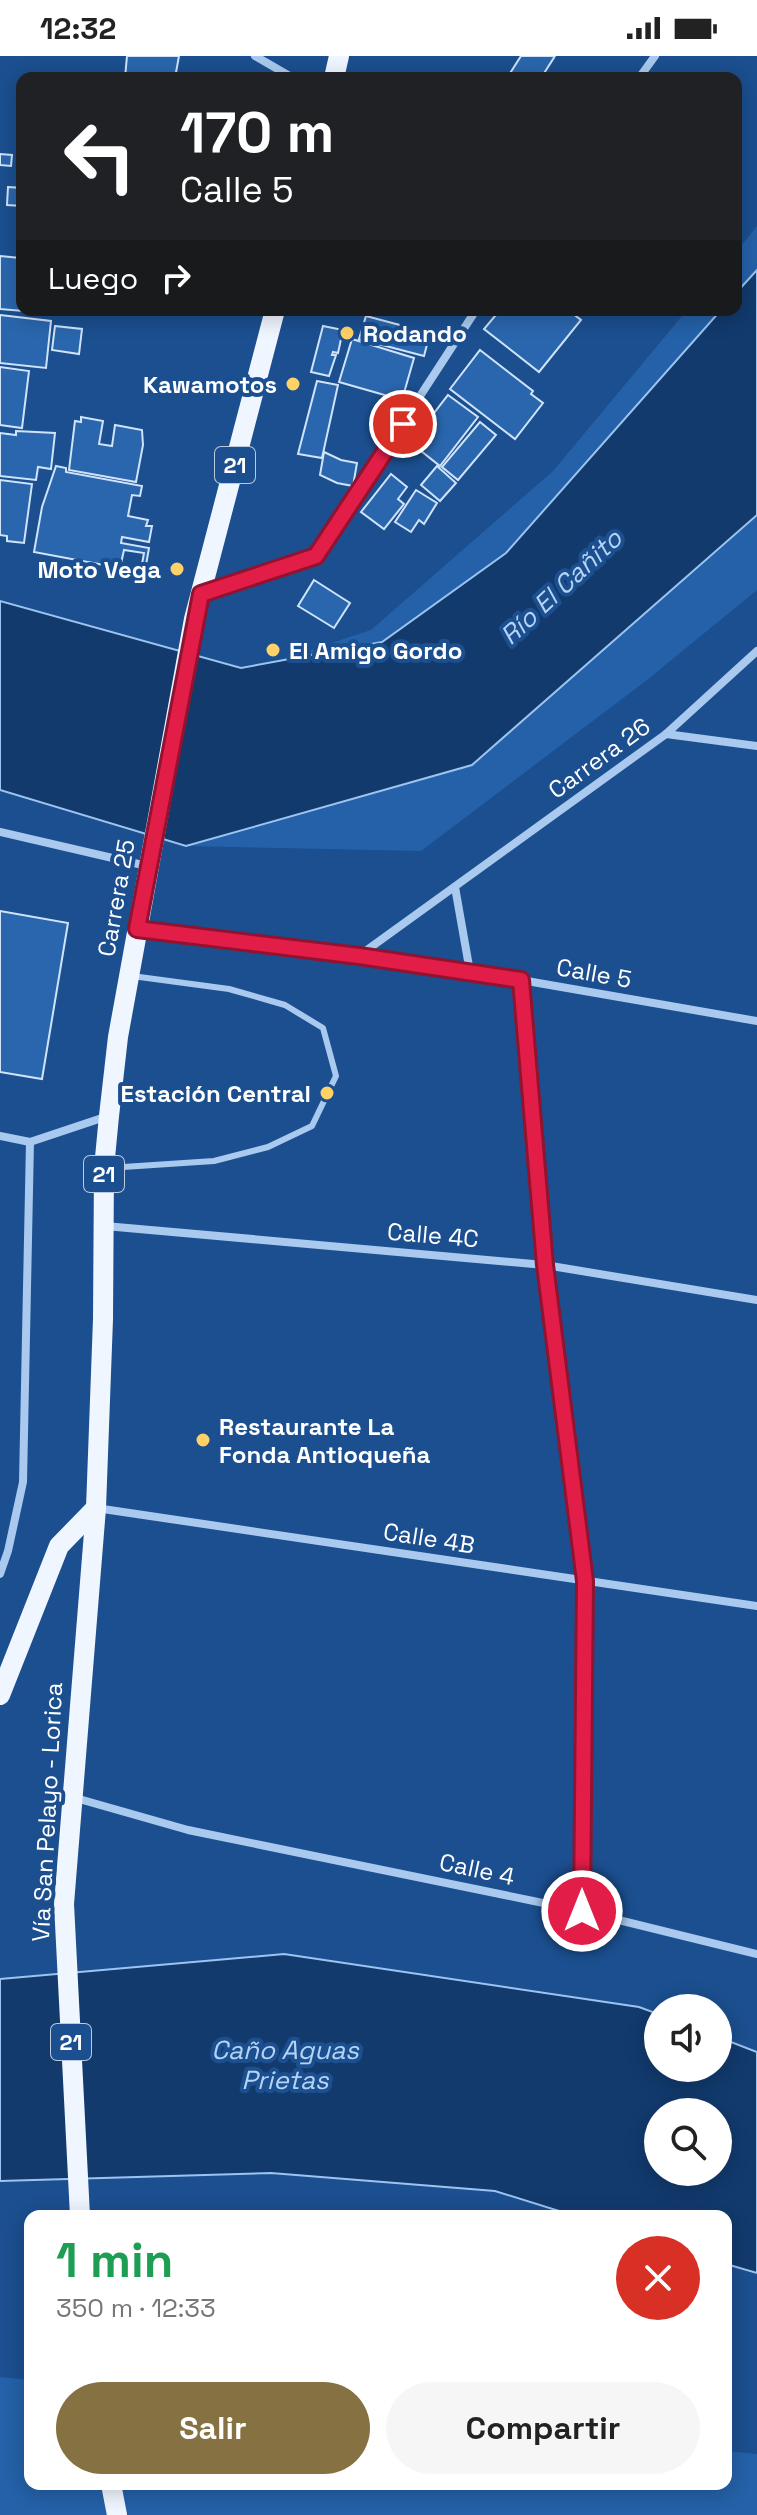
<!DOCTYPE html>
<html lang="es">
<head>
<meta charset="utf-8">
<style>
  :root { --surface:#fff; --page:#f6f6f6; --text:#222; --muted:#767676; --accent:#857141 }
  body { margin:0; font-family:"Space Grotesk",sans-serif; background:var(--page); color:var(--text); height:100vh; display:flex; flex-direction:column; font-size:30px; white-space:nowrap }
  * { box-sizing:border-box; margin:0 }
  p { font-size:26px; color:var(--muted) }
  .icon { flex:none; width:44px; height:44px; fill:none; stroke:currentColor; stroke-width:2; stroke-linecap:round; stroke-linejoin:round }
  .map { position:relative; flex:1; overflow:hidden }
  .side { position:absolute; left:24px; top:2154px; width:708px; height:280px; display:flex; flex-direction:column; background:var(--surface); border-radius:16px; box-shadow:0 4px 20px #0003 }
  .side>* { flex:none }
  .top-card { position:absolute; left:16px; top:16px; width:726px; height:244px; border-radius:16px; box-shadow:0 4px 20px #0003; background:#202124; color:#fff; overflow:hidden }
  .tools { position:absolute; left:644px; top:1938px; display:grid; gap:16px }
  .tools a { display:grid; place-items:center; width:88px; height:88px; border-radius:50%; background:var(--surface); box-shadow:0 4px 20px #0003; font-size:40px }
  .pin { position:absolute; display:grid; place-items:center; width:68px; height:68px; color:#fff; margin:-34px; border:4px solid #fff; border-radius:50%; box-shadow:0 2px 8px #0007 }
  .me { position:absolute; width:88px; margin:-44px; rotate:0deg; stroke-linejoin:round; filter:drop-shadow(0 0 6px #0008) }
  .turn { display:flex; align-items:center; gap:28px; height:168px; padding:0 32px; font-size:36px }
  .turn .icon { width:104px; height:104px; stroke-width:2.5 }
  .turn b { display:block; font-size:56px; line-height:68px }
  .then { display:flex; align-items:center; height:76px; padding:0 32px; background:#0003; gap:16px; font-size:30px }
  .round { display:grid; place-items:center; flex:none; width:84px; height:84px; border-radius:42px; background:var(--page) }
  .head { display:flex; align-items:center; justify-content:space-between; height:136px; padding:0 32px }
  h1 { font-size:48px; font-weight:700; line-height:60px; color:#1e9e55 }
  .primary-button { display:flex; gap:16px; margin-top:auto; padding:16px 32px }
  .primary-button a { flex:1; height:92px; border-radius:48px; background:var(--accent); color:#fff; font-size:32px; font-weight:700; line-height:92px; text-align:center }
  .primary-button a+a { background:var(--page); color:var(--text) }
  .status { display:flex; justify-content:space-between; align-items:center; height:56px; padding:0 40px; background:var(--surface); direction:ltr }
  .status svg { height:22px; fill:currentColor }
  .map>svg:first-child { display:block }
</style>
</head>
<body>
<div class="status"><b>12:32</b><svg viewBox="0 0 49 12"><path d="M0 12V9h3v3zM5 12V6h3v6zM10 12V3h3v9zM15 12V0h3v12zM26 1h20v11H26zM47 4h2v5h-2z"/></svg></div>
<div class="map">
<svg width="757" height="2459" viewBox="0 0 757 2459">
  <rect width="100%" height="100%" fill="#1b4f8f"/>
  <g fill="#2461a8">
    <polygon points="757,170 757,534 647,624 421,795 186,790 225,622 371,574 553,415 687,254 736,254 736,196"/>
    <polygon points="0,2321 30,2324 30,2428 726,2428 726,2395 757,2398 757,2459 0,2459"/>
  </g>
  <g fill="#123a6d" stroke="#9cc4f0" stroke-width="2" fill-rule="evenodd">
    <polygon points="757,214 757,459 472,709 186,790 0,734 0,545 241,612 382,586 506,497 721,254 736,254 736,237"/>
    <path d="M284,1898L639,1951L658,1958V2012H718V1981L757,1996V2217L726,2208V2160H575L495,2135L271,2117L0,2125V1923ZM658,2056H718V2116H658Z"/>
  </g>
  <g fill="#2a66ad" stroke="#cfe3fa" stroke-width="2">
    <polygon points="127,0 179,0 175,22 125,22"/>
    <polygon points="521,0 555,0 541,22 507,22"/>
    <polygon points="0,98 12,99 11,110 0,109"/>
    <polygon points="8,131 22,132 22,150 7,149"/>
    <polygon points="0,200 20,202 22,254 35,254 35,256 0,253"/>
    <polygon points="500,254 568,254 581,264 539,316 484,273"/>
    <polygon points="0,259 51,265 46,312 0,307"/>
    <polygon points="366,260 430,277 424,300 359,283"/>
    <polygon points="55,270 82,273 79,298 52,294"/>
    <polygon points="323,270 343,274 338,297 333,296 332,299 336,299 329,320 311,316"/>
    <polygon points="352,283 414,302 402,344 339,326"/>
    <polygon points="480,294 533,335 531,338 543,347 515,383 450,333"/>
    <polygon points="0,311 29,315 22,372 0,369"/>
    <polygon points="317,325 338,329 322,402 298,398"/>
    <polygon points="448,339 478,361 440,410 411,387"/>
    <polygon points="81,361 103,365 99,388 112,390 115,369 142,374 143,389 136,426 69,414 75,365 81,366"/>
    <polygon points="480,366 496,379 458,424 442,411"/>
    <polygon points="16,375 55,377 51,413 38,411 36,424 0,420 0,377 16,379"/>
    <polygon points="324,396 341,404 357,407 353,430 337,427 320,419"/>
    <polygon points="56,410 66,412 66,416 142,430 140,440 132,439 128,460 148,464 146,470 152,470 149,486 122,481 121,487 149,492 146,509 142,508 144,497 124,494 120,512 34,496 42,451"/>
    <polygon points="437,410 456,427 440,445 421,429"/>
    <polygon points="391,418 407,431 398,443 404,448 384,473 361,456"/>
    <polygon points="0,424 32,428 24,487 7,485 7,480 0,479"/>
    <polygon points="416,434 437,447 424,468 419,464 411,476 395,466"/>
    <polygon points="314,524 350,547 334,572 298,550"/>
    <polygon points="0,855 68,867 42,1023 0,1016"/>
  </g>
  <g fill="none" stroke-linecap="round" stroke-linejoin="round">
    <polyline stroke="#a9c9ee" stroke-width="6" points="108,1112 214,1105 268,1091 312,1070 336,1020 323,972 285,949 229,933 132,920"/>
    <g stroke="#a9c9ee" stroke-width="8">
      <polyline points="255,0 293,22"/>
      <polyline points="639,22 655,0"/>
      <polyline points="204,537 316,500 476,254"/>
      <polyline points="666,678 757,690"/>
      <polyline points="0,776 147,810"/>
      <polyline points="455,831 470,916"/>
      <polyline points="138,873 359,900 521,924 757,965"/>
      <polyline points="360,899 666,678 757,595"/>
      <polyline points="521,924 545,1209 585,1525 582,1855"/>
      <polyline points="0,1080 30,1086 108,1060"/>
      <polyline points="105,1170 545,1209 757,1244"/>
      <polyline points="96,1452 757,1550"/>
      <polyline points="0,1518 8,1495 23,1426 30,1086"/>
      <polyline points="72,1741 188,1774 582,1855 757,1898"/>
    </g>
    <g stroke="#f0f6ff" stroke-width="20">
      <polyline points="334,22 339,0"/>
      <polyline points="0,1639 59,1490 96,1452"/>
      <polyline points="80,2160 64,1848 96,1452 103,1263 104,1112 109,1060 118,981 194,563 275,254"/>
      <polyline points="111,2428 117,2459"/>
    </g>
  </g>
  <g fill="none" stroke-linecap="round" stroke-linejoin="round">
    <g stroke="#92132f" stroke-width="20">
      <polyline id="route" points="403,368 316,500 201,538 137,873 359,900 521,924 545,1209 585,1525 582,1855"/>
    </g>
    <use href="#route" stroke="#e11d48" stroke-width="14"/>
  </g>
  <g fill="#ffd166" stroke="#1b4f8f" stroke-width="3">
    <circle cx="347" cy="277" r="8"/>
    <circle cx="293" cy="328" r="8"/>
    <circle cx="177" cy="513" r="8"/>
    <circle cx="273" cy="594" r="8"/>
    <circle cx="327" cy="1037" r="8"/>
    <circle cx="203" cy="1384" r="8"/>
  </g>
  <g text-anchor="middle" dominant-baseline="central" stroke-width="8" stroke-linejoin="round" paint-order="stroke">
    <g fill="#1b4f8f" stroke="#bbcadd" stroke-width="2">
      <rect x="215" y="391" width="40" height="36" rx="6"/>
      <rect x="84" y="1100" width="40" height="36" rx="6"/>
      <rect x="51" y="1968" width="40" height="36" rx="6"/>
    </g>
    <g font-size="22" font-weight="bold" fill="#fff">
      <text x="235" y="409">21</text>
      <text x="104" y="1118">21</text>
      <text x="71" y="1986">21</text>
    </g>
    <g font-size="24" font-weight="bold" fill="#fff" stroke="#1b4f8f" text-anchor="start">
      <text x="363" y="277">Rodando</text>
      <text x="277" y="328" text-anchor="end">Kawamotos</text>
      <text x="161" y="513" text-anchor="end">Moto Vega</text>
      <text x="289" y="594">El Amigo Gordo</text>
      <text x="311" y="1037" text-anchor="end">Estación Central</text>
      <text x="219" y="1370">Restaurante La<tspan x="219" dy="28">Fonda Antioqueña</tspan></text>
    </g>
    <g font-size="24" fill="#fff" stroke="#1b4f8f">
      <text transform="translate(599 702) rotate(-36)">Carrera 26</text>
      <text transform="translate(116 842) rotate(-80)">Carrera 25</text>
      <text transform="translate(594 917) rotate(10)">Calle 5</text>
      <text transform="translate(433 1179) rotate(5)">Calle 4C</text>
      <text transform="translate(429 1482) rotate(9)">Calle 4B</text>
      <text transform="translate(47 1756) rotate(-87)">Vía San Pelayo - Lorica</text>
      <text transform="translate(477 1813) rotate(12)">Calle 4</text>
    </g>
    <g font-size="26" font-style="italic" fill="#b5d3f5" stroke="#1b4f8f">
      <text transform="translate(561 531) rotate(-43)">Río El Cañito</text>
      <text x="285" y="1994">Caño Aguas<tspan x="285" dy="30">Prietas</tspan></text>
    </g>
  </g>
</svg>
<div class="tools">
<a><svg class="icon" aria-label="sound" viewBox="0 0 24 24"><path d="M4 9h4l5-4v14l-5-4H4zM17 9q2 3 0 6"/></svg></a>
<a><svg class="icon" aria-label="search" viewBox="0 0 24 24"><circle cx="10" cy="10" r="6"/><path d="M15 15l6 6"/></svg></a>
</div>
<div class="pin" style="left:403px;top:368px;background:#d93025"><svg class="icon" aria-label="arrive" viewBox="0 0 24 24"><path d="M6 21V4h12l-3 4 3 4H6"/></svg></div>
<svg class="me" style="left:582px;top:1855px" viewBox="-20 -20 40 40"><circle r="17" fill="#e11d48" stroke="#fff" stroke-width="3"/><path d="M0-11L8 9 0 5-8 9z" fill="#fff"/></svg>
<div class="top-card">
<div class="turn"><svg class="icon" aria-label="left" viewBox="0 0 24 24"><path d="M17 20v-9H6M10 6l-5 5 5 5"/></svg><div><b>170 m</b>Calle 5</div></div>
<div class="then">Luego<svg class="icon" aria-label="right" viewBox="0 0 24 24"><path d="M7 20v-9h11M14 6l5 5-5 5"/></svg></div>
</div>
<section class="side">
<div class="head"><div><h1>1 min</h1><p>350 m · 12:33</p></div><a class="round" style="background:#d93025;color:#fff"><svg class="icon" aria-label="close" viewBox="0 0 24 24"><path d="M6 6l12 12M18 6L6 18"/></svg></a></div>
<div class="primary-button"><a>Salir</a><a>Compartir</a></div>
</section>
</div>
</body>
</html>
